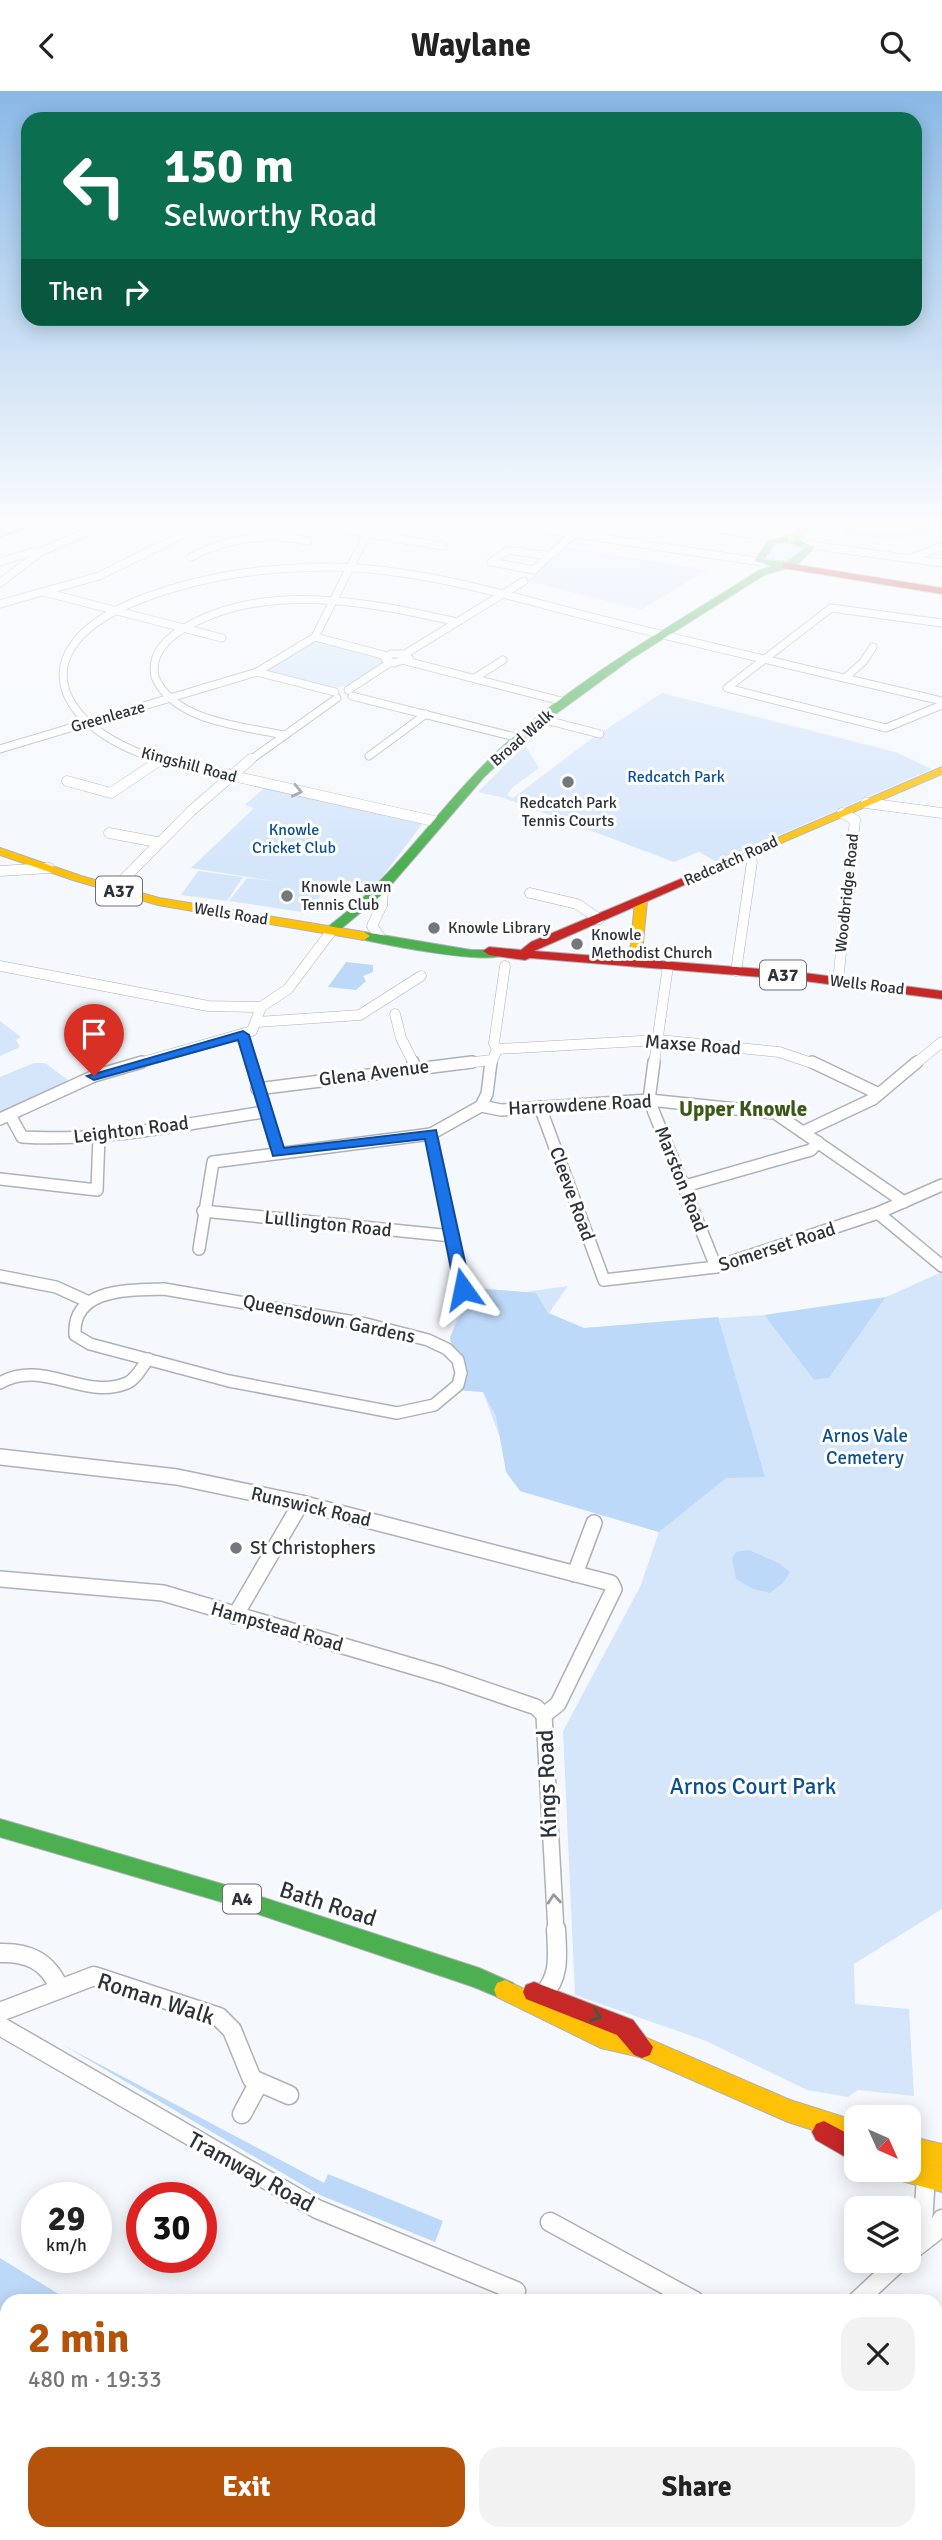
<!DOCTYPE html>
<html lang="en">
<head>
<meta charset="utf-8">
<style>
  :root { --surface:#fff; --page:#f2f2f2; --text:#222; --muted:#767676; --accent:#b45309 }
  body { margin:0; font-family:Signika,sans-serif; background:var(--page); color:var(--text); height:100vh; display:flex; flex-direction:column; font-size:26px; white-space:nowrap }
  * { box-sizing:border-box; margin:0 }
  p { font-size:23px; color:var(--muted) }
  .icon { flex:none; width:38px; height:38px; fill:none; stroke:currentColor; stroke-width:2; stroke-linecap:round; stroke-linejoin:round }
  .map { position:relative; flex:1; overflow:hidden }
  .details { position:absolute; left:0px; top:2203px; width:943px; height:247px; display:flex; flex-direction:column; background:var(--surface); border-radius:21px 21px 0 0; box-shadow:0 4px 18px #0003 }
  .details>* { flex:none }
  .top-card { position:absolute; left:21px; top:21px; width:901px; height:214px; border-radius:21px; box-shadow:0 4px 18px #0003; background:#0b6e4f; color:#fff; overflow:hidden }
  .needle { width:46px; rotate:135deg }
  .buttons { position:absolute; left:844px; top:2014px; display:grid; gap:14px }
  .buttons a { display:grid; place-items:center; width:77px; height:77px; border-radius:14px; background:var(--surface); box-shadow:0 4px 18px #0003; font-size:35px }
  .speed { position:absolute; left:21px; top:2091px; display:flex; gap:14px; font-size:35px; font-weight:700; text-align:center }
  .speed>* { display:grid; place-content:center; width:91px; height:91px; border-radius:50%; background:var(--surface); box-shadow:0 4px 18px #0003; line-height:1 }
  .speed small { font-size:18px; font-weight:400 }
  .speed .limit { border:10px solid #d22; background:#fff; color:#111 }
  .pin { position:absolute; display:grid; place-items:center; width:60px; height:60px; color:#fff; margin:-72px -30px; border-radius:50% 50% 50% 0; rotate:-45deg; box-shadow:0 0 7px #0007 }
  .pin .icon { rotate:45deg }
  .me { position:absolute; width:77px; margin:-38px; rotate:348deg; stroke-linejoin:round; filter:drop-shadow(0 0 5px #0008) }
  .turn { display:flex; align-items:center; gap:24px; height:147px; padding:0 28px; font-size:32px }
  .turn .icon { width:91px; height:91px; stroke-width:2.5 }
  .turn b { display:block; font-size:49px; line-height:60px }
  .then { display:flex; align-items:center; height:66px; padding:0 28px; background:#0003; gap:14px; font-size:26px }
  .round { display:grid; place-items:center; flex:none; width:74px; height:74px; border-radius:21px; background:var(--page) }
  .head { display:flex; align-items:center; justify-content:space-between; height:119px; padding:0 28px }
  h1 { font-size:42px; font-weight:800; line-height:52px; color:var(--accent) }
  .cta { display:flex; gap:14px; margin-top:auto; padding:14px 28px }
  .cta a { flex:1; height:80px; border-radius:21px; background:var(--accent); color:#fff; font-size:28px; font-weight:800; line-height:80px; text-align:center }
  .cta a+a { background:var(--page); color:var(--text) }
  header { display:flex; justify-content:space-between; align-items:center; height:91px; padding:0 28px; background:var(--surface); font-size:32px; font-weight:800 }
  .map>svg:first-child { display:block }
</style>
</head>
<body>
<header><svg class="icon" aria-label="back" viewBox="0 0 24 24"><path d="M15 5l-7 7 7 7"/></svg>Waylane<svg class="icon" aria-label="search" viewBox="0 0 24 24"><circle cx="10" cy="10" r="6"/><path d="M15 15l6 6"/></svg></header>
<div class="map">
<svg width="942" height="2449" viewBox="0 0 942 2449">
  <rect width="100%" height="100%" fill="#f5f8fc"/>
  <g fill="#d5e6fb">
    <polygon points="852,429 942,429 942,436 897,450 841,443"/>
    <polygon points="789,450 807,456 792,472 768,471 763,466 773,453"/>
    <polygon points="566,456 707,479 641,519 528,490"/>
    <polygon points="317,549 380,565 383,573 348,595 330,597 266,580"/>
    <polygon points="662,602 895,661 932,678 717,771 699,761 674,771 504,707 478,701 525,654 539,677 513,696 507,704 513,707 594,646"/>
    <polygon points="264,697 423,732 370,802 325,798 308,822 229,810 247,787 280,791 191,777 254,717 245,714"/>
    <polygon points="198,780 243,786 227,810 181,804"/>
    <polygon points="0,930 21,946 16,949 20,956 0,965"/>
    <polygon points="34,972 45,972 68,989 0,1023 0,986"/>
    <polygon points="942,1181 942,1818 854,1873 855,1913 909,1918 914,2005 858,1999 848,2006 807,1999 706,1950 575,1904 563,1640 640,1496 659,1441 520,1400 483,1301 457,1299 461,1285 450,1247 465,1202 473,1197 525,1201 568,1195 549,1222 584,1237 764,1224 814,1289 829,1287 886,1206"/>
  </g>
  <g fill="#bdd9f9">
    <polygon points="346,871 373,874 373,881 363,885 366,890 356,899 328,896"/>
    <polygon points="473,1197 536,1202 548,1222 584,1237 718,1226 765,1386 726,1387 659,1441 520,1400 506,1381 496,1325 483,1301 457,1299 460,1288 450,1247"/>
    <polygon points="886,1206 829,1287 814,1289 764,1224"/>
    <polygon points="749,1459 779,1472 790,1481 783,1492 770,1502 753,1498 736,1488 732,1467 736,1461"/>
    <polygon points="63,1954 324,2092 328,2083 443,2130 435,2151 320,2104"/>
    <polygon points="0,2167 70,2210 7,2210 7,2261 0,2257"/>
    <polygon points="303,2443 456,2443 466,2449 312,2449"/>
  </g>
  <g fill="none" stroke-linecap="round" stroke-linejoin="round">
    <polyline stroke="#9cbee4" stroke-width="2" points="0,446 38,432 38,429"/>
    <g stroke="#aeb2b7" stroke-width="9">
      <g id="street-far4">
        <polyline points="479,429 762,471"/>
        <polyline points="658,429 787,448"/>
        <polyline points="367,443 443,455"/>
        <polyline points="809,454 942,472"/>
        <polygon points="508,459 549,465 534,479 491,471"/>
        <polyline points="549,465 590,429"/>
        <path d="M191,466C230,446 265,442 308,450"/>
        <polyline points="911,467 942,455"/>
        <polyline points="0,471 35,460"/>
        <polyline points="0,492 42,460 115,429"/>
        <polyline points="44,501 222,547"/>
        <polyline points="0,513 99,485 184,443 217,434 282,429 368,442"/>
        <polyline points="942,532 831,517 727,597 886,637 942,614"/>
        <polyline points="315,546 374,429"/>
        <polygon points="391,563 405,563 409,567 394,572 385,568"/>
        <polyline points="405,563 524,490"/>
        <polyline points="406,570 565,611"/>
        <polyline points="475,587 503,569"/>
        <polyline points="845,587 863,571 873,556"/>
        <polyline points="348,599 391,571"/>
        <polyline points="335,601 257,581 315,546 387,565"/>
        <polyline points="352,605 519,647"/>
        <polyline points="542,628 600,643"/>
        <path d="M283,644C243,635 174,631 155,586C151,567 162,552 178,541C259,488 369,511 457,531"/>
        <polyline points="0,658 257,581"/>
        <polyline points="369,665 426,623"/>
        <path d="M163,670C56,639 16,558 139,509C198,486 266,476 330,476C421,477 508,505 595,527C710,556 826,583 942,610"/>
        <polyline points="249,670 337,607"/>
      </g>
    </g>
    <g stroke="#aeb2b7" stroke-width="11">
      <g id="street-far3">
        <polyline points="157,668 438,731"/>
        <polyline points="67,690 111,702 160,669"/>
        <polyline points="866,712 942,722"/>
        <polyline points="109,742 157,751"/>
        <polyline points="0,780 49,777"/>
        <polyline points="113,799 191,720 251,668"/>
        <polyline points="530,802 577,813 599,828"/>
        <polyline points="380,846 372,835 382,814 383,800"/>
        <polyline points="0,875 208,915 261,916"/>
        <polyline points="736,880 752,771 747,764"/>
        <polyline points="838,890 855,729 842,722"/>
        <polyline points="395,923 401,947 414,973"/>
        <polyline points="257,931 360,924 421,885"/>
        <polyline points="243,944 252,973"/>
        <polyline points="497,958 659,949 779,961 815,973"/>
        <polyline points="136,973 252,940 261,916 288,898 333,838"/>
        <polyline points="458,973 491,969"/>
        <polyline points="491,973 497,958 494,952 505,875"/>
        <polyline points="654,973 668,875"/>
        <polyline points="915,973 942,951"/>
      </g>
    </g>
    <g stroke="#aeb2b7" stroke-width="14">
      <g id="street-far2">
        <polyline points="251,971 278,1062"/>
        <polyline points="413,971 415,976"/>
        <polyline points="654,971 649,1009 716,1176"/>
        <polyline points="812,971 879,1003"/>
        <polyline points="257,998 472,971"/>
        <polyline points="481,1015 501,1019 649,1009 775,1022 904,1111"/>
        <polyline points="540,1016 604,1189 716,1176 878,1122 942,1094"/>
        <path d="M10,1024L22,1046C103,1051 184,1033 264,1021"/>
        <polyline points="0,1028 94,985 142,971"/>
        <polyline points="803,1041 873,1008 917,971"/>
        <polyline points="431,1043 463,1198"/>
        <polyline points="0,1088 97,1099 99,1045"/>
        <polyline points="685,1095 811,1059 818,1051"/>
        <polyline points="203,1120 452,1145"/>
        <polyline points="878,1122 942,1175"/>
        <polyline points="199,1158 213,1071 431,1043 481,1015 487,1003 491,971"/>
        <polyline points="0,1185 56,1196 89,1211"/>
        <path d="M164,1198L366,1233L428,1249L447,1258L458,1269L461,1282L458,1294L434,1314L397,1322L229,1290L90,1253L75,1244C72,1197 129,1199 164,1198Z"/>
        <path d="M0,1292C42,1267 85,1310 127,1292C136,1288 142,1276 148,1268"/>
      </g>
    </g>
    <g stroke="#aeb2b7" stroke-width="18">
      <g id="street-far1">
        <polyline points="0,1366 177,1386 301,1412 611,1492 614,1498 558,1613 544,1624"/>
        <polyline points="575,1483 594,1432"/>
        <polyline points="0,1488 163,1502 442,1584 536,1616 544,1624"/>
        <polyline points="235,1525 301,1412"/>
        <polyline points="544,1624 556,1840"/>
      </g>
    </g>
    <g stroke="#aeb2b7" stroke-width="21">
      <g id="street">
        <path d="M0,1862C28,1861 47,1870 59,1896"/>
        <path d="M543,1904C561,1884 557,1863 556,1838"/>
        <polyline points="0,1921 94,1885 219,1926 232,1939 252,1988 289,2004"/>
        <polyline points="0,1935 317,2118 516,2200"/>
        <polyline points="242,2023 258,1993"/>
        <polyline points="550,2131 695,2210"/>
        <polyline points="922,2150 926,2084"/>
        <polyline points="908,2162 934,2142 942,2128"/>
        <polyline points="857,2210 900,2170"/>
        <polyline points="0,2373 7,2378"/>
        <polyline points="111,2443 121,2449"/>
        <polyline points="607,2449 617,2443"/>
      </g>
    </g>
    <g stroke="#aeb2b7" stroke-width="2">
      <g id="fast">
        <path d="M787,445L815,456L797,474L764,484L631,568L535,638L484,686L384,802L337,841H329V835C397,785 438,716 499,659C576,588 670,536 758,480L772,475L755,470L768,449ZM787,451L805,457L787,471L764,469L774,453Z"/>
        <path d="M364,841L471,859H499L505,863C490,875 383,853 360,848V842Z"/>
        <polygon points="0,1728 222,1793 479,1877 513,1892 516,1899 513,1906 505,1909 474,1896 222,1811 0,1746"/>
      </g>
    </g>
    <g stroke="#aeb2b7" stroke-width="2">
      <g id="slow">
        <polygon points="0,429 6,429 0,433"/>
        <polygon points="809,429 818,429 794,451 788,451 788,447"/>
        <polygon points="942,676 942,683 725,776 717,776 715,774"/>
        <polygon points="0,757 81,785 159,807 364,841 370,845 364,849 158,814 73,789 0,764"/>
        <polygon points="641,806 647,810 641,872 635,876 629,872 635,810"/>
        <polygon points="505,1889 611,1939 642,1945 790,2009 856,2030 856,2053 788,2031 640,1966 601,1957 497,1906 494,1899 497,1892"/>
        <polygon points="908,2045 942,2053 942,2077 908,2069"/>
        <polygon points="908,2069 942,2077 942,2101 891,2087 887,2079 908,2079"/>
      </g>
    </g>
    <g stroke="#aeb2b7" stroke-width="2">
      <g id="jam">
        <polygon points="786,472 942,497 942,503 783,477 782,475"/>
        <polygon points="721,771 725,772 725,776 534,860 797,881 942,900 942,908 797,889 530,867 525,869 489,864 483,860 489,856 521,859 531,851"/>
        <polygon points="534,1891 633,1929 653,1956 650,1964 642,1967 634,1964 617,1944 526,1908 523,1901 526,1894"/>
        <polygon points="824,2030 856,2047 856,2072 816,2049 812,2041 816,2033"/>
      </g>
    </g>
    <use href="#street-far4" stroke="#fefeff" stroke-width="7"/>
    <use href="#street-far3" stroke="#fefeff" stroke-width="10"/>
    <use href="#street-far2" stroke="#fefeff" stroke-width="11"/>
    <use href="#street-far1" stroke="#fefeff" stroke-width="15"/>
    <use href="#street" stroke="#fefeff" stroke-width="18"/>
    <use href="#fast" fill="#4caf50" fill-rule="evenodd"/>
    <use href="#slow" fill="#ffc107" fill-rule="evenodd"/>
    <use href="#jam" fill="#c62828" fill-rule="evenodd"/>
  </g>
  <defs><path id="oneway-chevron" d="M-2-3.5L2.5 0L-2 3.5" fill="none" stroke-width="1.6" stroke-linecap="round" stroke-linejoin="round" transform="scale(1.75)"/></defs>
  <g stroke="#96989c">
    <use href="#oneway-chevron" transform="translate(297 700) rotate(12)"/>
    <use href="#oneway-chevron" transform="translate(554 1808) rotate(-95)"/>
  </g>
  <use stroke="#385e42" href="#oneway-chevron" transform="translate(596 1925) rotate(21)"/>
  <linearGradient id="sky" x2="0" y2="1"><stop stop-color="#89b8e6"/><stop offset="0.56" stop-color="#fafcfe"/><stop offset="1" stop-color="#fafcfe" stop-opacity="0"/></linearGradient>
  <rect width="942" height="771" fill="url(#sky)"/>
  <polygon fill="#1a73e8" stroke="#114b97" stroke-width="2" points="243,940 249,944 284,1057 436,1039 471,1198 469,1201 458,1201 455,1198 425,1048 273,1065 238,949 94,989 87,985"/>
  <g fill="#73787e" stroke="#fff" stroke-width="2.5">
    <circle cx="568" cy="691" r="7"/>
    <circle cx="287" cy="805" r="7"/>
    <circle cx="434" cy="837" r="7"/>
    <circle cx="577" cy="853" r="7"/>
    <circle cx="236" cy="1457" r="7"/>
  </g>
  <g text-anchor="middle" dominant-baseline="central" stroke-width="6" stroke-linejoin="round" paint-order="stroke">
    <g font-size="16" fill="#2d333a" stroke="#fff">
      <text transform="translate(108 626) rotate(-16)">Greenleaze</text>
      <text transform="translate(522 647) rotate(-41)">Broad Walk</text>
      <text transform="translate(189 674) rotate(15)">Kingshill Road</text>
      <text transform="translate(731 770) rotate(-24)">Redcatch Road</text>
      <text transform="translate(847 802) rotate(-84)">Woodbridge Road</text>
      <text transform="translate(231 823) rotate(9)">Wells Road</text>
      <text transform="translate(867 894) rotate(7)">Wells Road</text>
    </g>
    <g font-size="16" fill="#0a5090" stroke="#fff">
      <text x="676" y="686">Redcatch Park</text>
      <text x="294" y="739">Knowle<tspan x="294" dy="18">Cricket Club</tspan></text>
    </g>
    <g font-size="16" fill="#2d333a" stroke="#fff" text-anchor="start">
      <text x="568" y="712" text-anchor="middle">Redcatch Park<tspan x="568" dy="18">Tennis Courts</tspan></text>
      <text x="301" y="796">Knowle Lawn<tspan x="301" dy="18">Tennis Club</tspan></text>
      <text x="448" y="837">Knowle Library</text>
      <text x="591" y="844">Knowle<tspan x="591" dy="18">Methodist Church</tspan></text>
    </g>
    <g fill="#fff" stroke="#6c7075" stroke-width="2">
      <rect x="96" y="785.5" width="46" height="29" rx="5"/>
      <rect x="760" y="869.5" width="46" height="29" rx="5"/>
      <rect x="223" y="1793.5" width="38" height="29" rx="5"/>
    </g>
    <g font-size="18" font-weight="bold" fill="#2d333a">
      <text x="119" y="800">A37</text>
      <text x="783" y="884">A37</text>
      <text x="242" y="1808">A4</text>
    </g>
    <g font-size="19" fill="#2d333a" stroke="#fff">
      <text transform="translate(693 954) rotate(4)">Maxse Road</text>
      <text transform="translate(374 982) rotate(-7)">Glena Avenue</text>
      <text transform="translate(580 1014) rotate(-3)">Harrowdene Road</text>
      <text transform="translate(131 1039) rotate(-7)">Leighton Road</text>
      <text transform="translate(681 1088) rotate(68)">Marston Road</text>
      <text transform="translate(572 1103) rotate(70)">Cleeve Road</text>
      <text transform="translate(328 1133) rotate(6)">Lullington Road</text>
      <text transform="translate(777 1156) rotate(-18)">Somerset Road</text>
      <text transform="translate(329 1228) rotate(12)">Queensdown Gardens</text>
      <text transform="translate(311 1416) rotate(13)">Runswick Road</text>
      <text transform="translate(277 1536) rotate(16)">Hampstead Road</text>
    </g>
    <g font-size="19" fill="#0a5090" stroke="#fff">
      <text x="865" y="1345">Arnos Vale<tspan x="865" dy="22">Cemetery</tspan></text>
    </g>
    <g font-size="19" fill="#2d333a" stroke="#fff" text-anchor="start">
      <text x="250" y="1457">St Christophers</text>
    </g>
    <g font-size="21" font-weight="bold" fill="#3a5917" stroke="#fff">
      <text x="743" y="1018">Upper Knowle</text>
    </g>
    <g font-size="23" fill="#2d333a" stroke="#fff">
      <text transform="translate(547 1693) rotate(-92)">Kings Road</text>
      <text transform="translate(328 1813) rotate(18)">Bath Road</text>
      <text transform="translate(156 1908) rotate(18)">Roman Walk</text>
      <text transform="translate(251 2081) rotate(29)">Tramway Road</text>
    </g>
    <g font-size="23" fill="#0a5090" stroke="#fff">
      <text x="753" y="1695">Arnos Court Park</text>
    </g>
  </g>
</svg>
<div class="buttons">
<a><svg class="needle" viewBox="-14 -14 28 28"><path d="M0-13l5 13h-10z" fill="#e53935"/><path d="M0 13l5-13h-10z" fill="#767676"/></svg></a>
<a><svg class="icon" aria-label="layers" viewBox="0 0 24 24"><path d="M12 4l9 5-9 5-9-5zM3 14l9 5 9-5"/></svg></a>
</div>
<div class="speed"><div>29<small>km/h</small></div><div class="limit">30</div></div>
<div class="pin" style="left:94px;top:985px;background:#d93025"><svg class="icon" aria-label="arrive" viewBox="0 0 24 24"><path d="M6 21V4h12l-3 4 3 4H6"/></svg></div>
<svg class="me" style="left:463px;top:1198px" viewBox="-20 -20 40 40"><path d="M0-17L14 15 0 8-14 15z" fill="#1a73e8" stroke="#fff" stroke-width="4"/></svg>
<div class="top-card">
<div class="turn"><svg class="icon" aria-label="left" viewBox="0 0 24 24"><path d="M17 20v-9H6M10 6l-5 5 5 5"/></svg><div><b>150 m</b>Selworthy Road</div></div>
<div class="then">Then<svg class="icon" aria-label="right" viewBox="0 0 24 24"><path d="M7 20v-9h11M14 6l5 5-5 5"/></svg></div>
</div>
<section class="details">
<div class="head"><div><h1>2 min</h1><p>480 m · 19:33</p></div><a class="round"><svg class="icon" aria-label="close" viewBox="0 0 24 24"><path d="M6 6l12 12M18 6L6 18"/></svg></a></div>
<div class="cta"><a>Exit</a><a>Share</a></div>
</section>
</div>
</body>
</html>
